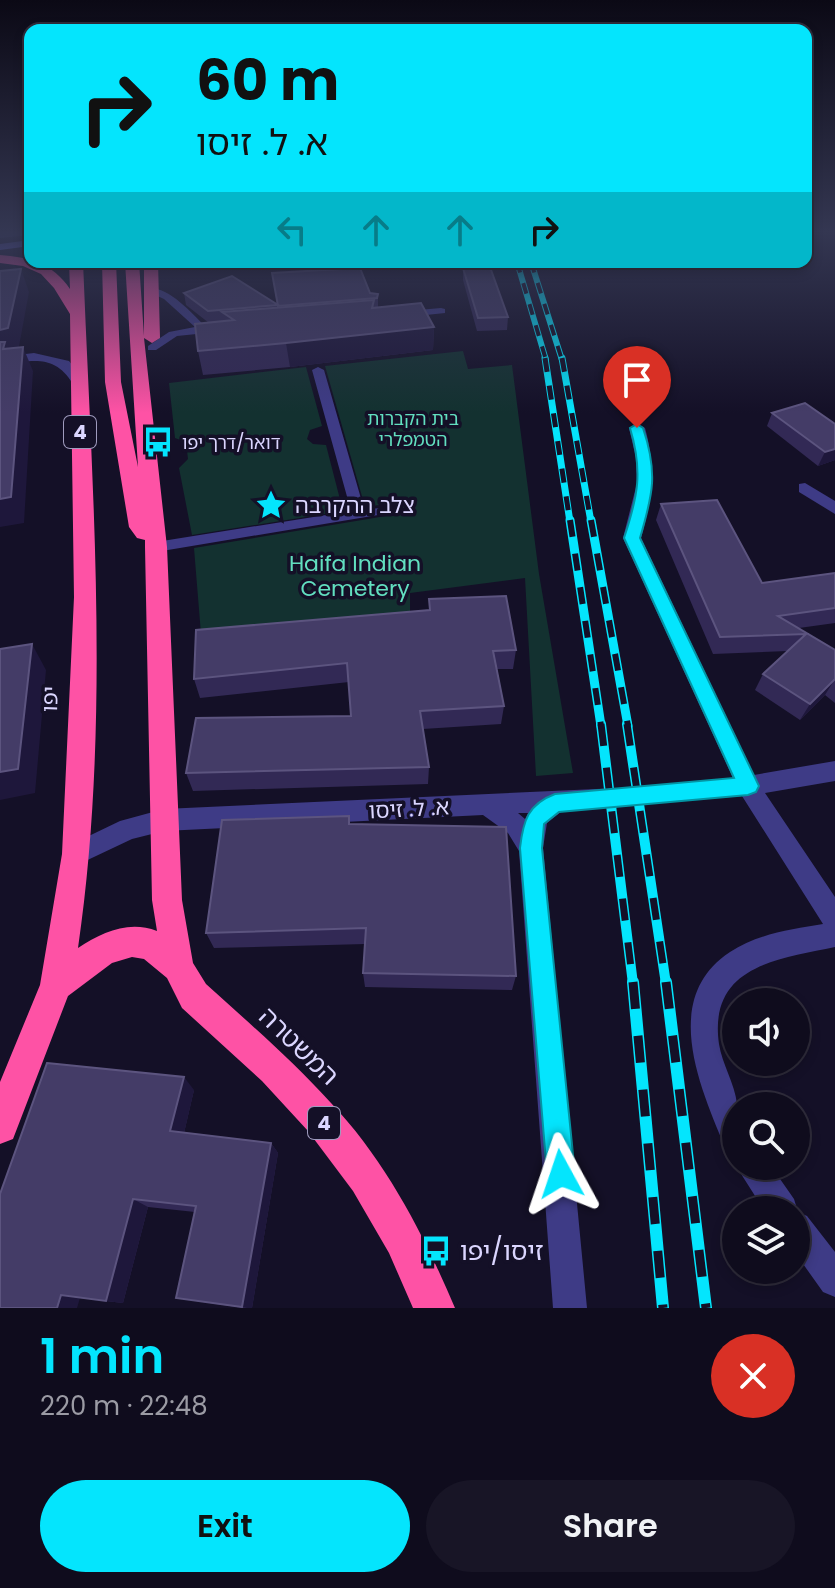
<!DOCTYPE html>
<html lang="en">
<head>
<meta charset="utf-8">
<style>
  :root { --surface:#0f0c1d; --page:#181526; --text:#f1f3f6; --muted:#9b9ba4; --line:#2f2c3b; --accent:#04e5fd }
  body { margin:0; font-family:Poppins,"Noto Sans Hebrew",sans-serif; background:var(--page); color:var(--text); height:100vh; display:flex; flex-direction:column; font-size:30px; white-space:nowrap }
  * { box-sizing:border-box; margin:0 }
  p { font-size:26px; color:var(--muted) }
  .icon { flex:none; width:44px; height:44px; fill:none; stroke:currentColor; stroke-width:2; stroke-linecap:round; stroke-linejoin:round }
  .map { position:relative; height:1308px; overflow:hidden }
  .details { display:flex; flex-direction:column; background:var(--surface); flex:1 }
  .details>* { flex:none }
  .hud { position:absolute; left:24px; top:24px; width:788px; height:244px; border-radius:16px; box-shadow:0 4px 12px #0003,0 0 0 2px var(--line); background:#04e5fd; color:#111; overflow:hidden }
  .tools { position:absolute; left:722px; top:988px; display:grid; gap:16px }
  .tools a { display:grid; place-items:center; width:88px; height:88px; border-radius:50%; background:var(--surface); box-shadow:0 4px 12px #0003,0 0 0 2px var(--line); font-size:40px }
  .pin { position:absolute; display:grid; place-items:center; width:68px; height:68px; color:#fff; margin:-82px -34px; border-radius:50% 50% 50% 0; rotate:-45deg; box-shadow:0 0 8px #0007 }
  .pin .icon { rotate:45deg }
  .me { position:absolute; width:88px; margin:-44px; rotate:355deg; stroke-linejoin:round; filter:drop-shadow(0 0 6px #0008) }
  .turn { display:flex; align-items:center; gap:28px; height:168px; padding:0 40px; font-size:36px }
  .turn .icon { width:104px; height:104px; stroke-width:2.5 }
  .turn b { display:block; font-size:56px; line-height:68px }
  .lanes { display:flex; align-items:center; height:76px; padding:0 40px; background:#0003; justify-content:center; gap:40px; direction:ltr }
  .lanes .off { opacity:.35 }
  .round { display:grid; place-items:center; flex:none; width:84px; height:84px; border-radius:42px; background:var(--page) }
  .head { display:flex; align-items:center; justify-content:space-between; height:136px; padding:0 40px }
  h1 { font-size:48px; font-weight:600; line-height:60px; color:var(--accent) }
  .cta { display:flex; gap:16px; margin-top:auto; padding:16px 40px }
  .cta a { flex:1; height:92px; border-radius:48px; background:var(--accent); color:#111; font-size:32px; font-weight:600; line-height:92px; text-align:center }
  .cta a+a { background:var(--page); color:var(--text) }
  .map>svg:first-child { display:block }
</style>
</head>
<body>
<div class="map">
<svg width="835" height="1308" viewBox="0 0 835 1308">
  <rect width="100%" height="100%" fill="#141027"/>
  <g fill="#133130">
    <polygon points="463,351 468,369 512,365 539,574 573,773 536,776 525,578 410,593 410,623 202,646 194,548 404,513 401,502 365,507 325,366"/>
    <polygon points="306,367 322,426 310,430 307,439 313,444 326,445 343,511 192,535 179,468 188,459 186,442 175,438 169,383"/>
  </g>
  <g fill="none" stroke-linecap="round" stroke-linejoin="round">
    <g fill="#3e3b86" fill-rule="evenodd">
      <polygon points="30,230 30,235 0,238 0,232"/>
      <path d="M149,288C171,288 190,312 206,327L216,326L221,329L216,332L177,336L156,350H148V346L169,332L195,327L164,299L149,292Z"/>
      <polygon points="441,308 445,309 445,313 407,317 402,314 407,311"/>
      <polygon points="318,367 324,370 364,509 384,508 384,514 156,552 151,550 149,547 151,544 156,542 351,511 312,370"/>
    </g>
    <g fill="#3e3b86" fill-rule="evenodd">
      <path d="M34,353L69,361L85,381L73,384C54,353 32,361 0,365V357Z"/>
      <path d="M637,423L645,428C656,468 652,499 641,538L754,775L835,761V781L765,793L835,897V947C777,959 708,966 719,1044C722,1064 735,1084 737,1104C738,1114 736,1137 736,1151L725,1147C700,1087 660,998 730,952C757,934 792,929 823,924L742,796L562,811L547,823L543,848L587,1308H553L519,851L508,833L483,815L164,831L132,839L77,865L68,862L65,854L68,846L120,821L164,809L640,787L733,778L623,538L637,483L636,458L629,428ZM518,813H528L525,819Z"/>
      <polygon points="805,483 835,501 835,514 799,492 799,484"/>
      <polygon points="736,1166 771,1166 794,1199 798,1212 807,1216 835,1252 835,1297 823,1292 796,1254 796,1210 764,1210"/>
    </g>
    <polygon fill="#716efe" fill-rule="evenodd" points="30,240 30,246 0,250 0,244"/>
    <path fill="#fe52a5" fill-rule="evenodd" d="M0,255C28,257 53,263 70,289L69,262H83C92,490 111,722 78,948C102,932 129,920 157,931L152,900L145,547V540L137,538L129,527L105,382L102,262H116L121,382L138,467L125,262H139L144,336V262H158L160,338L152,343L144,338L167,547L182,900L193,963L206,984C249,1023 292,1060 331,1103C386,1161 424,1235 455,1308H413L389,1253L353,1191L308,1131L262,1081L182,1008L167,978L144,959L132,957L112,963L68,996L13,1139L0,1144V1082L40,985L62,854L74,597L70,314L54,288L41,274L23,266L0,263Z"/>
    <g stroke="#04e5fd" stroke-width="6">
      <g id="rail-far4">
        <polyline points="517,262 546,360"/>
        <polyline points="531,262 562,360"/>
      </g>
    </g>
    <g stroke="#04e5fd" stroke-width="7">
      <g id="rail-far3">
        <polyline points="545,358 570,522"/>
        <polyline points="562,358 591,522"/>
      </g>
    </g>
    <g stroke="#04e5fd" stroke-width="9">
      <g id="rail-far2">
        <polyline points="570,520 601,726"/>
        <polyline points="591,520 628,726"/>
      </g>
    </g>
    <g stroke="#04e5fd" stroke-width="10">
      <g id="rail-far1">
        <polyline points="601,724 633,984"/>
        <polyline points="627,724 666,984"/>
      </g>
    </g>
    <g stroke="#04e5fd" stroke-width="12">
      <g id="rail">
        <polyline points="633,982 663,1308"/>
        <polyline points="666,982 706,1308"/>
      </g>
    </g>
    <use href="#rail-far4" stroke="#141027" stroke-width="4" stroke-dasharray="11" stroke-linecap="butt"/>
    <use href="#rail-far3" stroke="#141027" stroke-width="5" stroke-dasharray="14" stroke-linecap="butt"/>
    <use href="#rail-far2" stroke="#141027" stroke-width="6" stroke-dasharray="17" stroke-linecap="butt"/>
    <use href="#rail-far1" stroke="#141027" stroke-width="7" stroke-dasharray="22" stroke-linecap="butt"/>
    <use href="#rail" stroke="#141027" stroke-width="9" stroke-dasharray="27" stroke-linecap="butt"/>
  </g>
  <g fill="#322955">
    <polygon points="463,268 508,317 507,330 477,331 463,280"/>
    <polygon points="272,273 370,293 378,294 378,307 434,327 433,350 290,367 203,375 198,351 209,323 186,305 184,293 277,305"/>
    <polygon points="772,413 835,460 818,466 767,426"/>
    <polygon points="661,504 762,583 835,573 835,623 799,628 835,650 835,703 825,695 800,720 755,690 763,674 788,651 713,654 656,520"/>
    <polygon points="429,599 516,650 513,669 497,669 504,706 501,724 423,729 429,767 428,784 193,791 186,773 351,716 349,682 200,698 194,679 429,610"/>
    <polygon points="350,825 516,976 512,990 365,987 363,973 365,944 214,948 206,933"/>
    <polygon points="194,1090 184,1133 271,1143 278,1153 252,1308 243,1308 176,1298 195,1212 148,1207 123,1303 80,1298 0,1308"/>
  </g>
  <g fill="#1e173b">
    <polygon points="21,269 29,292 18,352 0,356 0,330"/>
    <polygon points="434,327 433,350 290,367 286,343"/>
    <polygon points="23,347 33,371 24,523 0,527 0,499"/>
    <polygon points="835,449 835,460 818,466 825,452"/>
    <polygon points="32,644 46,670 35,793 0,800 0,772"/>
    <polygon points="835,679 825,695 800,720 810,704"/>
    <polygon points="184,1077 194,1090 182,1142 170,1131"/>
    <polygon points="271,1143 278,1153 252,1308 247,1308 242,1307"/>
    <polygon points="133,1199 148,1207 123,1303 106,1301"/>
    <polygon points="61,1295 80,1298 77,1308 57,1308"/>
  </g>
  <g fill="#443c67" stroke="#5c547f" stroke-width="2">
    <polygon points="490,267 508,317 478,318 463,268"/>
    <polygon points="360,268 370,293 378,294 377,298 278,306 272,273"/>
    <polygon points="21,269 8,328 0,330 0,271"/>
    <polygon points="232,276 278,305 208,311 184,293"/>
    <polygon points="374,300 372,308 421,303 434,327 286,343 198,351 195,324 234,320 222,312"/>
    <polygon points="0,342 5,342 3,349 23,347 11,497 0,499"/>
    <polygon points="805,403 835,424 835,449 825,452 772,413"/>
    <polygon points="717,500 762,583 835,573 835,608 778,616 835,650 835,679 810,704 763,674 806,634 720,637 661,504"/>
    <polygon points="506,596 516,650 493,651 504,706 420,711 429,767 186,773 196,718 351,716 347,663 194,679 196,630 430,610 429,599"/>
    <polygon points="32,644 18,769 0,772 0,649"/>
    <polygon points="349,816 349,824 506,827 516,976 363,973 366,928 206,933 222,820"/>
    <polygon points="47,1063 184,1077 170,1131 271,1143 242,1307 176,1298 196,1206 133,1199 106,1301 61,1295 57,1308 0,1308 0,1194"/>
  </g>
  <linearGradient id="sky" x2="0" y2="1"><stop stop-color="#0b0915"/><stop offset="0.56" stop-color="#343752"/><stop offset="1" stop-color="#343752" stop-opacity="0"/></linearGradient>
  <rect width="835" height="413" fill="url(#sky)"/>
  <path fill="#04e5fd" stroke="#0395a4" stroke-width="2" d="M637,424L643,428C658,473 653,494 640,538L759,786L756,792L748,795L559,812L544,824L542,848L575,1174L571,1184L561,1188L551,1184L547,1174L520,848C523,821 528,804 555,794L734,778L624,538C638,496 643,471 630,428Z"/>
  <defs>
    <g id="bus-bare" transform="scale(2.4)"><path d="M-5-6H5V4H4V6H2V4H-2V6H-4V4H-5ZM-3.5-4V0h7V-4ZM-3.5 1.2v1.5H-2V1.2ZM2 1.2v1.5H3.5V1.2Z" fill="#04e5fd" stroke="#141027" stroke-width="2.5" paint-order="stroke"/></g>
    <g id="sight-bare" transform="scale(2.4)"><path d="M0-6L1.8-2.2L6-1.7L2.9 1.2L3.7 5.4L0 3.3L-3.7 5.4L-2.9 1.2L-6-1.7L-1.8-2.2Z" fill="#04e5fd" stroke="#141027" stroke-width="2.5" paint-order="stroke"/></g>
  </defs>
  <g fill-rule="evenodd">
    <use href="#bus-bare" x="158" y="442"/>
    <use href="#sight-bare" x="271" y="505"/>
    <use href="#bus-bare" x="436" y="1251"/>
  </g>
  <g text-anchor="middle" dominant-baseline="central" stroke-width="7" stroke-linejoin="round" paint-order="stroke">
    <g font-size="18" fill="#62dfc0" stroke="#141027">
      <text x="413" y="418">בית הקברות<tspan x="413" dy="21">הטמפלרי</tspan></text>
    </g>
    <g font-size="18" fill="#dbd6ff" stroke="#141027" text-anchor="start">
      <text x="182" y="442">דואר/דרך יפו</text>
    </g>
    <g fill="#141027" stroke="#9f9bbe" stroke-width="2">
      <rect x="64" y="416" width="32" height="32" rx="6"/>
      <rect x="308" y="1107" width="32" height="32" rx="6"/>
    </g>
    <g font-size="20" font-weight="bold" fill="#dbd6ff">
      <text x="80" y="432">4</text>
      <text x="324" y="1123">4</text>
    </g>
    <g font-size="22" fill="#dbd6ff" stroke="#141027" text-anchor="start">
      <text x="295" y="505">צלב ההקרבה</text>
    </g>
    <g font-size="22" fill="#62dfc0" stroke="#141027">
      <text x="355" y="563">Haifa Indian<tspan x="355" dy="25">Cemetery</tspan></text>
    </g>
    <g font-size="22" fill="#dbd6ff" stroke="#141027">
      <text transform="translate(50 699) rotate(-88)">יפו</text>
      <text transform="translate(409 809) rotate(-3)">א. ל. זיסו</text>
    </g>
    <g font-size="26" fill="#dbd6ff" stroke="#141027">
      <text transform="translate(299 1046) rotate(44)">המשטרה</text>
    </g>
    <g font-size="26" fill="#dbd6ff" stroke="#141027" text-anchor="start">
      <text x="460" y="1251">זיסו/יפו</text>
    </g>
  </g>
</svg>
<div class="tools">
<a><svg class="icon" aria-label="sound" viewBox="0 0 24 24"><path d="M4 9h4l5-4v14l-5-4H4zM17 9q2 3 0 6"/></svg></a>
<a><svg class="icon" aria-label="search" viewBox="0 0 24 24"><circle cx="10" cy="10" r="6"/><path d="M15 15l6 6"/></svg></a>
<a><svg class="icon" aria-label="layers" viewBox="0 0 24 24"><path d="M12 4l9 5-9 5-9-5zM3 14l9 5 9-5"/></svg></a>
</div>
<div class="pin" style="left:637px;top:428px;background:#d93025"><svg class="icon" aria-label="arrive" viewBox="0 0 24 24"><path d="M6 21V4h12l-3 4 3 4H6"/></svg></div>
<svg class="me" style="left:561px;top:1174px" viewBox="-20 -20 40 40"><path d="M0-17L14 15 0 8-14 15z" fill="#04e5fd" stroke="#fff" stroke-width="4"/></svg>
<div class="hud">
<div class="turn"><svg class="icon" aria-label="right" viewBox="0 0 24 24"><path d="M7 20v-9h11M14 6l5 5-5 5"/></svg><div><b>60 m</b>א. ל. זיסו</div></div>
<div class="lanes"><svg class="icon off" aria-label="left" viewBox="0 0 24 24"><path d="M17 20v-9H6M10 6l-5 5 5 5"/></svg><svg class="icon off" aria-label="ahead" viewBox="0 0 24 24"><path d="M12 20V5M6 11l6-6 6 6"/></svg><svg class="icon off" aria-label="ahead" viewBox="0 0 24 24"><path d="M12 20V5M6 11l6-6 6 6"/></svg><svg class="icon" aria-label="right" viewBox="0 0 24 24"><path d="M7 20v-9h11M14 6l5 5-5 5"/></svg></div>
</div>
</div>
<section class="details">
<div class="head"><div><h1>1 min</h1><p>220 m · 22:48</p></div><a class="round" style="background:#d93025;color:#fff"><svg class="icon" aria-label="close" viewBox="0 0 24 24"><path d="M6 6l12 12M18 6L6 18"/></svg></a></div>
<div class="cta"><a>Exit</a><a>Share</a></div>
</section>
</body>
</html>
